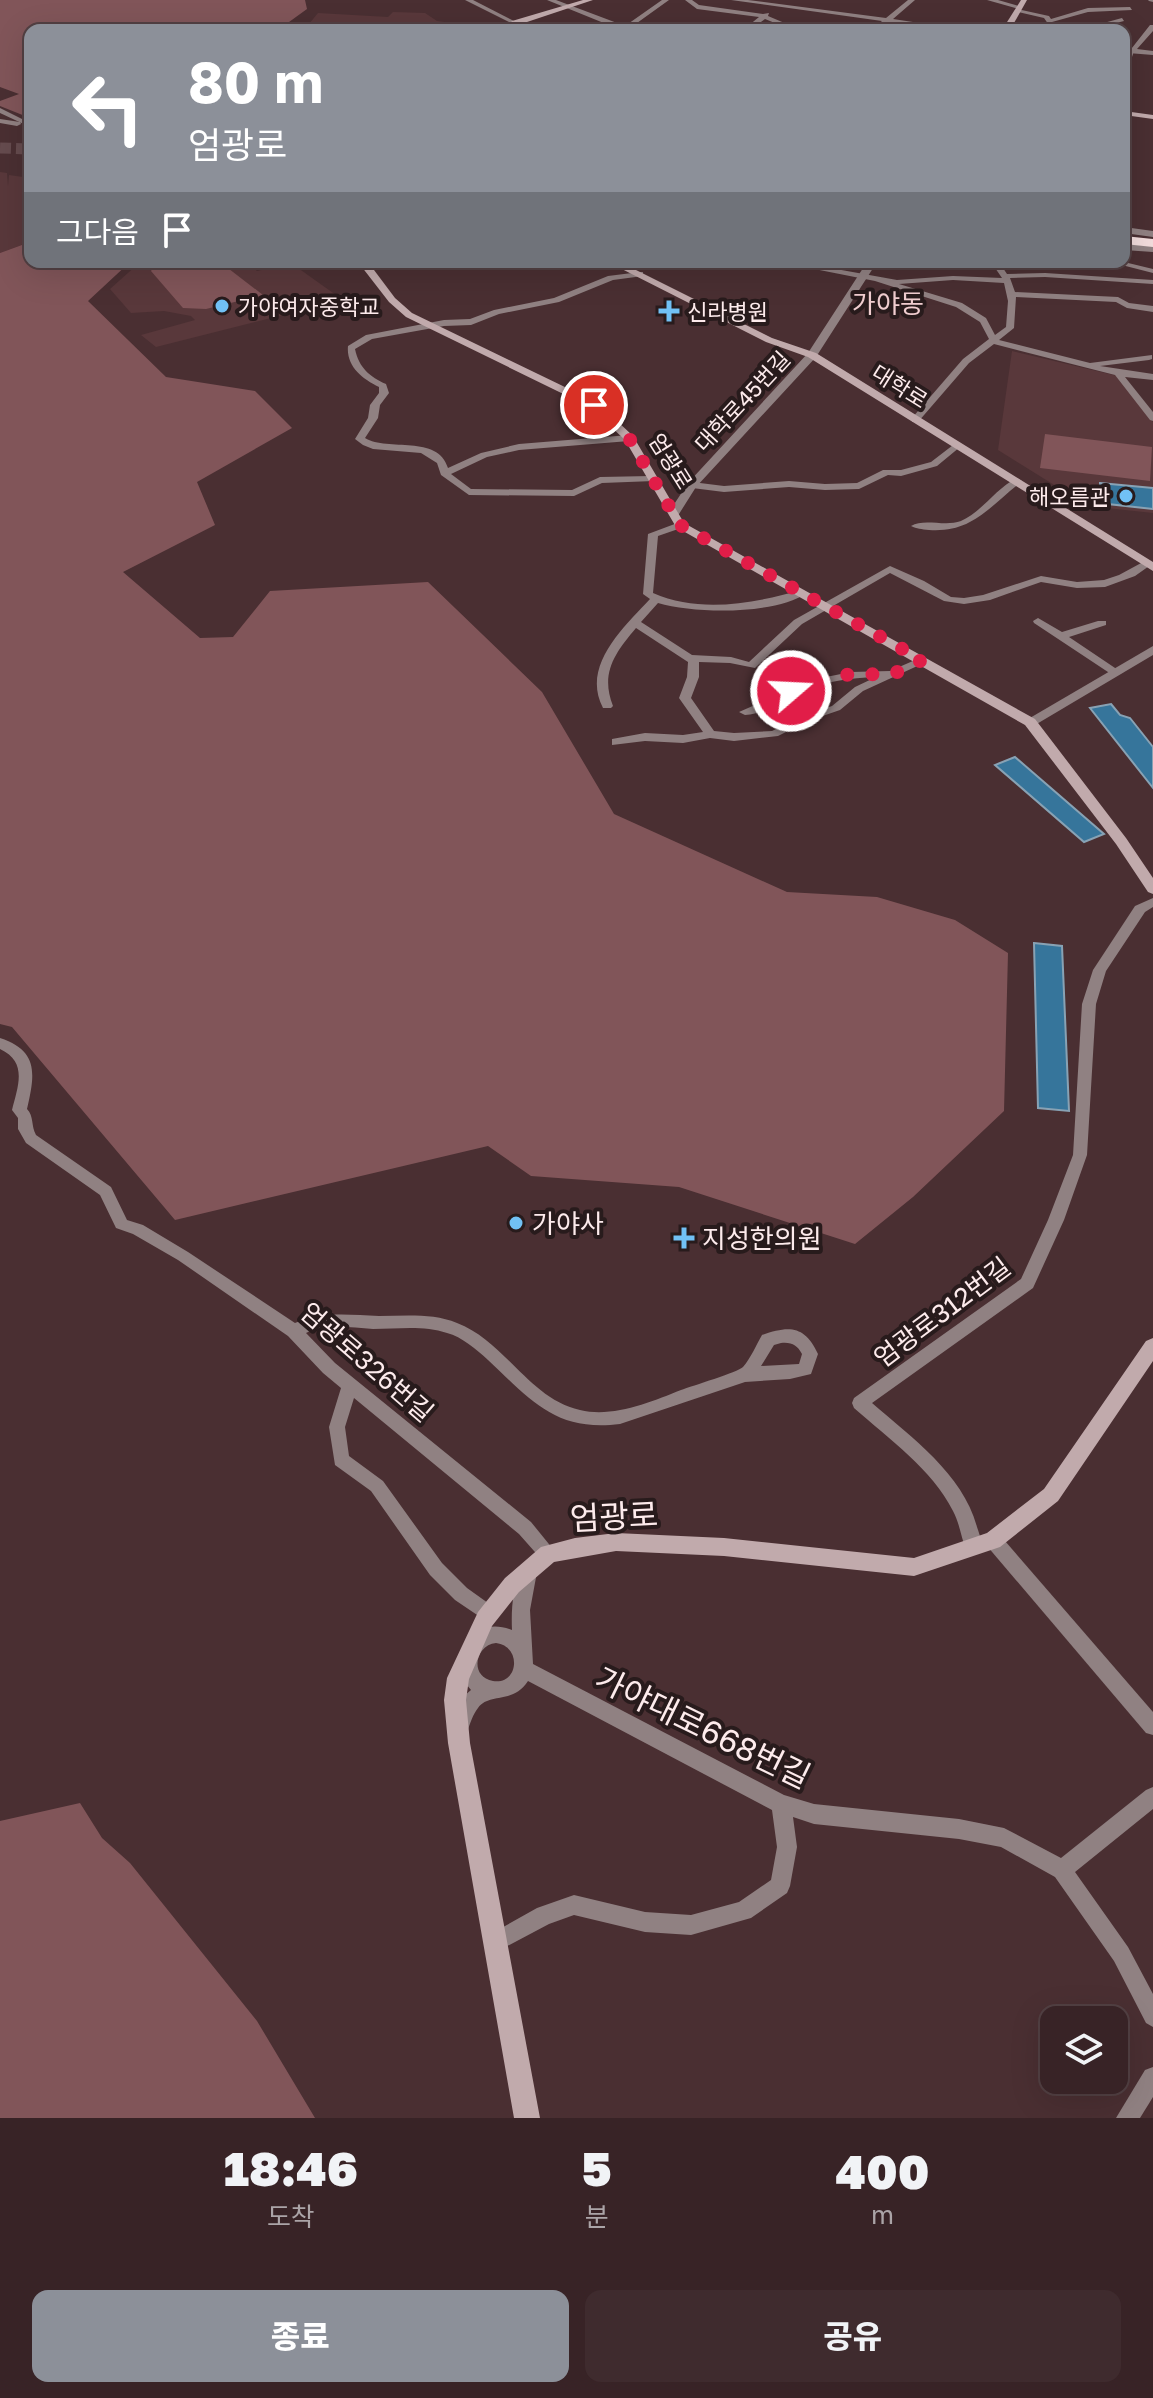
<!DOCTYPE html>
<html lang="ko">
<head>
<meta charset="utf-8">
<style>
  :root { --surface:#382326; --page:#3f2b2e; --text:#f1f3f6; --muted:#aba4a7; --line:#524043; --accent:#8c9099 }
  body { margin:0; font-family:"Golos Text","Noto Sans KR",sans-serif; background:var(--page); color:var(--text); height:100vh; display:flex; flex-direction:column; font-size:30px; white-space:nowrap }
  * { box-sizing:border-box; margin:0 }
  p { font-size:26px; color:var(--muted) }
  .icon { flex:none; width:44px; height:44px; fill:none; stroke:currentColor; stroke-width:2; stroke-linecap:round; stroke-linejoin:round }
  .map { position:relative; height:2118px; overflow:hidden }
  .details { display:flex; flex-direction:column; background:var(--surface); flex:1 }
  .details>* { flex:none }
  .guide { position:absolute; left:24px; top:24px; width:1106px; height:244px; border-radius:16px; box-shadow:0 8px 32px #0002,0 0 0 2px var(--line); background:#8c9099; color:#fff; overflow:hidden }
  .fabs { position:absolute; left:1040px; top:2006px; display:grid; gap:16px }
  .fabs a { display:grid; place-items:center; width:88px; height:88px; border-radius:16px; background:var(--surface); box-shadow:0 8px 32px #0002,0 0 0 2px var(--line); font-size:40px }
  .pin { position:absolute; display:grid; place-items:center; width:68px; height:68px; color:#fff; margin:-34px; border:4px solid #fff; border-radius:50%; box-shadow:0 2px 8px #0007 }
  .me { position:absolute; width:88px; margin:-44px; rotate:71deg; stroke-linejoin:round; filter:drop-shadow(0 0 6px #0008) }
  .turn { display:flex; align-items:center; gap:28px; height:168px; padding:0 32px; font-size:36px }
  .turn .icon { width:104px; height:104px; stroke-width:2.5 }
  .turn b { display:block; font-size:56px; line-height:68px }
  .then { display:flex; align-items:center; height:76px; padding:0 32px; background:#0003; gap:16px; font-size:30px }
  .eta { display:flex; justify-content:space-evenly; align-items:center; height:136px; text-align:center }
  .eta b { font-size:48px; font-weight:800; line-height:56px }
  .primary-button { display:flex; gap:16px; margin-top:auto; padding:16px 32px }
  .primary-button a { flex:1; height:92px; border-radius:16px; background:var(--accent); color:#fff; font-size:32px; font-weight:800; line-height:92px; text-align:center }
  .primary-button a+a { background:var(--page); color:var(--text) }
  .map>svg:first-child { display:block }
</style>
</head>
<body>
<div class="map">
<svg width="1153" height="2118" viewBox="0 0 1153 2118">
  <rect width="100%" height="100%" fill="#4a2f32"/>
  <g fill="#59383b">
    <polygon points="393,12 425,13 437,21 482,27 480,30 304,30 318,13 388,17"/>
    <polygon points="0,172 7,173 8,186 9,175 30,178 30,242 0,253"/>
    <polygon points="148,262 246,262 257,271 291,263 343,300 156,347 141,335 195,320 191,316 164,311 131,313 110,289 138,264"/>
    <polygon points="1012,351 1118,376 1153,422 1153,513 1088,506 998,450"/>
  </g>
  <g fill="#815559">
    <polygon points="0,0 305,0 307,9 278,30 30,30 30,118 0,106 0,101 19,94 0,87"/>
    <polygon points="30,242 30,262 130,262 88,301 166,377 255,391 292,428 197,482 215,525 123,572 200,638 233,637 270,591 428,582 542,692 614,814 787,892 877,897 955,920 1008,953 1004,1111 913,1197 855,1244 679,1187 531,1176 488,1146 175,1220 12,1027 0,1024 0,253"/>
    <polygon points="165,262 220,262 263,295 206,309 183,308 151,271 156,263"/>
    <polygon points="1045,434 1152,447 1150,481 1040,468"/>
    <polygon points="80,1803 102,1838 130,1863 257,2021 315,2118 0,2118 0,1821"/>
  </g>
  <g fill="#36759b" stroke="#88a2b4" stroke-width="2">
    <polygon points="1100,483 1153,488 1153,509 1099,503"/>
    <polygon points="1111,704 1120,715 1130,718 1153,747 1153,788 1090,708"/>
    <polygon points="1015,757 1104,834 1084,842 995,765"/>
    <polygon points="1034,943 1062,946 1069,1111 1038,1108"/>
  </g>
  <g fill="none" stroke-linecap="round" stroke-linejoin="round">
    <polyline stroke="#654b4e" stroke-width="11" stroke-dasharray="11 5" stroke-linecap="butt" points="0,148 30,149"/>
    <g fill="#908182" fill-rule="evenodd">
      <polygon points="465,0 473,0 518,23 513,24"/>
      <polygon points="547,0 556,0 625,26 662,0 669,0 630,28 632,30 621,30"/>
      <polygon points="685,0 692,0 699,5 763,14 769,13 768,16 801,30 792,30 765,19 750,30 743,30 759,17 697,9"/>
      <polygon points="731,0 748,0 886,18 908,0 915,0 893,19 966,30 949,30 889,22 879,30 872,30 882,21"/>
      <polygon points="987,0 998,0 1022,7 1019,9"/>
      <polygon points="1148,0 1153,0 1153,2 1149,1"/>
      <polygon points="1130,7 1132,10 1088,12 1052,22 1054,26 1051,28 1044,18 1014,11 1017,9 1049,16 1051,19 1088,8"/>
      <polygon points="1122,18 1124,21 1089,30 1078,30"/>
      <polygon points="828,28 841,30 825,30"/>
      <polygon points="1124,48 1134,51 1127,72 1124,74 1124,62 1127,52 1124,52"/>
      <polygon points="0,108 30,123 30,127 0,113"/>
      <path d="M779,262H797L897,280L953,276L1002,278L991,262H999L1007,274L1045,273L1153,280V284L1045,277L1010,278L1015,292L1118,297L1129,303L1153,306V312L1127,308L1116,302L1016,297L1014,328L999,340L1090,363L1152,355V359L1149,360L1100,366L1153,374V380L1125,377L1153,412V421L1150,420L1115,375L994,344L969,363L918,422H912V418L963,359L989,339L980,322L956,307L875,281ZM953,280L1004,283L1008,301L1006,327L995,335L986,318L962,303L899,284Z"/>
      <polygon points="883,262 947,262 943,264 869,267 865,265"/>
      <polygon points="1110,262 1124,262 1153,269 1153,273"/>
      <path d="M640,272H643V276L613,280L559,302L499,314L471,325L444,326L372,339L355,349C359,368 370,377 386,384L389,393L380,405L378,418L365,438C388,452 438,434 448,468L481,453L519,444L629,435L634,438L629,441L519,450L487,457L451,474L471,489L572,490L600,477L651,476L656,479L654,481L602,483L574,496L469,495L441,475L437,463L421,453L373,449L363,445L355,439L368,418L370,405L379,393V387C362,379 346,366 348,346L366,335L444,320L470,319L494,310L554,298L608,276Z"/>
      <polygon points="957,442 960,443 960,447 937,466 901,476 888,475 859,489 825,490 789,487 724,492 692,488 687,485 692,482 724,486 789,481 825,484 857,483 883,470 901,470 931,462"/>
      <path d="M1017,478L1022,481L1020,483C989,507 972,533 929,530C921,529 917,529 911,526C924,518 945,527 961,521C983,511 996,488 1017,478Z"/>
      <path d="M680,522L685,525L684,527L658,536L653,593C701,614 754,603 802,590L807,593C774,615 696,614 658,603L641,622L692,655L731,657L749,662L794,620L890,566L924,581L951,597L964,598L983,595L1041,576L1077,582L1104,580L1119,575L1143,562L1147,561L1152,564L1135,576L1105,587L1077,588L1041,582L990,600L964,604L944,601L890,573L802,624L755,668L730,663L699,662V677L691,698L714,731L734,733L772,731L800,717L832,706L855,687L876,677C850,678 826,681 802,691C783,700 767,713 745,715L739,712L811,680L851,672L890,671L922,657L928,660L926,662L863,691L840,710L808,721L778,736L734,741L710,738L683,743L645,741L612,745V739L645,733L683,735L703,732L679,698L687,677L688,662L636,628C615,653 600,673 613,706L611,708H603C581,666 623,628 650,599L643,594L648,534Z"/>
      <polygon points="1038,618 1062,632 1098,621 1106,621 1106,625 1069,637 1121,672 1115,675 1111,674 1034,623 1033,621"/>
      <path d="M1153,898V907L1145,912L1106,971L1096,1004L1087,1155L1064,1220L1033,1288L872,1403C912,1438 963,1474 977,1527C980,1536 983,1543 979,1552L973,1554L967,1552C961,1538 960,1524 953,1511C932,1469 889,1439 854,1408L852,1403L854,1398L1021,1279L1048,1220L1073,1155L1082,1004L1093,970L1135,906Z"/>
      <path d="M0,1038C39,1051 35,1074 27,1109C34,1116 31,1126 36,1135L111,1187L127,1220L143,1225L188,1252L295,1323C323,1311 349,1315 379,1316C405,1316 433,1313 457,1323C505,1341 529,1399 580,1410C613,1418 651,1402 681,1390C692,1386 738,1372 743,1367C751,1358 756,1345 762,1335C790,1325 805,1326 818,1354L811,1374L790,1379L745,1382L620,1424C555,1432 531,1400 488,1360C476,1349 462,1337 447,1333C424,1325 397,1329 373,1329C351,1328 327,1323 306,1333L335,1363L531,1522L557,1554L554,1560L548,1562L542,1560L519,1534L354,1398L345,1427L349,1456L383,1481L442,1563L467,1588L495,1608L498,1614L495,1620L489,1623L455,1600L430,1575L371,1491L335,1465L329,1427L341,1388L323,1373L288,1336L178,1260L133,1234L116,1228L100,1195L26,1143L18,1129V1118L12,1110C18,1086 28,1062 0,1049ZM781,1343C792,1342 797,1345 802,1354L799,1364L761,1366L774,1345Z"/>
      <polygon points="993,1532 999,1534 1153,1712 1153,1735 1146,1733 987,1546 984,1540 987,1534"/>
      <path d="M528,1564L534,1566L537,1572L530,1610L533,1664L784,1795L814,1804L959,1819L1004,1828L1061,1858L1146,1790L1153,1787V1809L1075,1872L1128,1947L1153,1994V2027L1146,2023L1114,1961L1055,1877L1001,1847L959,1839L814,1824L793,1817L797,1847L790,1886L787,1893L751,1918L691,1935L645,1932L574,1915L549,1924L496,1952L489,1949L486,1942L489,1935L537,1908L574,1895L645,1912L691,1915L739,1902L771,1880L777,1847L772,1810L528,1681C512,1705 490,1692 478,1708C473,1714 470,1724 467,1732L460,1734L453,1732L451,1725C456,1713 460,1698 471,1690C442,1657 472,1614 512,1630C511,1608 513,1586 522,1566ZM496,1643C522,1646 519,1685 493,1681C469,1677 475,1645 496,1643Z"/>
      <polygon points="1153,2067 1153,2097 1140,2118 1116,2118 1145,2070"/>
    </g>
    <g fill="#908182" fill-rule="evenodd">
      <polygon points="1150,25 1153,25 1153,31 1137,49 1153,51 1153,55 1128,53"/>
      <polygon points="0,119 20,122 21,124 17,126 0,123"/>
      <polygon points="1124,227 1153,231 1153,237 1124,233"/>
      <polygon points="1124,244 1153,246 1153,252 1124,250"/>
      <polygon points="867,262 877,262 816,357 696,487 679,514 671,514 669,512 688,483 808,353"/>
      <polygon points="1153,646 1153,655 1035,725 1030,726 1023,722"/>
    </g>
    <g fill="#c1aaac" fill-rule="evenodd">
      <polygon points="583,0 593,0 524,23 560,30 517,26 512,30 504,30 512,21"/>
      <polygon points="1021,0 1027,0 1010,30 1002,30"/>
      <polygon points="1124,111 1153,115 1153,119 1124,115"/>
      <polygon points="358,262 368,262 395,298 412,313 598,403 633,436 684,523 1035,719 1126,838 1153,878 1153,894 1148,892 1116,844 1025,725 676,527 625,440 590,407 406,317 389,302"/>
      <polygon points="608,262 620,262 772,338 816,353 1153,562 1153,571 808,357 766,342"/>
      <polygon points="1153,1338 1153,1361 1058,1501 1000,1547 914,1576 724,1556 616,1551 554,1562 519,1592 492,1626 469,1679 466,1700 470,1743 540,2118 514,2118 448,1743 444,1700 447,1678 478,1612 505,1578 541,1547 575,1538 616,1533 724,1538 914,1558 987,1533 1044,1489 1146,1341"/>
    </g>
    <polygon fill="#f2dcdc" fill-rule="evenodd" points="1124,236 1153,239 1153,247 1124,244"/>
  </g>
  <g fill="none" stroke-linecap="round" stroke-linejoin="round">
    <polyline stroke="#e11d48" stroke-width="14" stroke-dasharray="0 25.2" points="594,405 629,438 680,525 922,660 893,674 836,675 791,691"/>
  </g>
  <g fill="#71c1f5" stroke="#281b1c" stroke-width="3">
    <circle cx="222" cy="306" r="8"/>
    <path d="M665 299h8v8h8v8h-8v8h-8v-8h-8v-8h8z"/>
    <circle cx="1126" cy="496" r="8"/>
    <circle cx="516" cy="1223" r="8"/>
    <path d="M680 1226h8v8h8v8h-8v8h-8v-8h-8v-8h8z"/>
  </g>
  <g text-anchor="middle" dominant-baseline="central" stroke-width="8" stroke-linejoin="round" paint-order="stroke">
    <g font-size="22" fill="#fdebec" stroke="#281b1c" text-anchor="start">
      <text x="238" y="306">가야여자중학교</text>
      <text x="687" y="311">신라병원</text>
      <text x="1110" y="496" text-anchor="end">해오름관</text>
    </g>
    <g font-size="22" fill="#fdebec" stroke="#281b1c">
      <text transform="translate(900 386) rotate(32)">대학로</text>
      <text transform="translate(742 401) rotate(-47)">대학로45번길</text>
      <text transform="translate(671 461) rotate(58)">엄광로</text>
    </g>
    <g font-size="26" fill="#f1ced0" stroke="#281b1c">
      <text x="888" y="303">가야동</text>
    </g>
    <g font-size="26" fill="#fdebec" stroke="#281b1c" text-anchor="start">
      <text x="532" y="1223">가야사</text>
      <text x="702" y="1238">지성한의원</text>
    </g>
    <g font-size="26" fill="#fdebec" stroke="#281b1c">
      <text transform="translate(942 1312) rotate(-37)">엄광로312번길</text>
      <text transform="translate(367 1362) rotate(41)">엄광로326번길</text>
    </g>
    <g font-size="32" fill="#fdebec" stroke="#281b1c">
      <text transform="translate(614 1516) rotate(-3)">엄광로</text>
      <text transform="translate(703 1727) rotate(26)">가야대로668번길</text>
    </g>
  </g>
</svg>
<div class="fabs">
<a><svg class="icon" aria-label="layers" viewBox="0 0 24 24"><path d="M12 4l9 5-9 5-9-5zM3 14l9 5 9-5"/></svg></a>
</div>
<div class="pin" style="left:594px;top:405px;background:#d93025"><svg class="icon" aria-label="arrive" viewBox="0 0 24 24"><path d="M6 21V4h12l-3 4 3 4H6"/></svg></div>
<svg class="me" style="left:791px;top:691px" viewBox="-20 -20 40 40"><circle r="17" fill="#e11d48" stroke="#fff" stroke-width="3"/><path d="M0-11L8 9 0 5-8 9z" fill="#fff"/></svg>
<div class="guide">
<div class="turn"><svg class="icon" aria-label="left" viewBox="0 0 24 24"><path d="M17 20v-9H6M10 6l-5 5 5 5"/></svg><div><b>80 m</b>엄광로</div></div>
<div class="then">그다음<svg class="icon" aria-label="arrive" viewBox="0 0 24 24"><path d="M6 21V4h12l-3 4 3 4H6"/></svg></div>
</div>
</div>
<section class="details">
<div class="eta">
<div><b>18:46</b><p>도착</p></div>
<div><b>5</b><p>분</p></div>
<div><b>400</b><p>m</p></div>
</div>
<div class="primary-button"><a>종료</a><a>공유</a></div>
</section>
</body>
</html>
